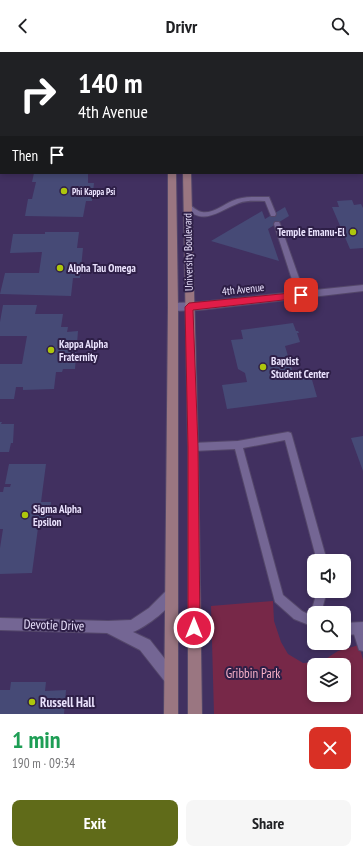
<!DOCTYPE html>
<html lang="en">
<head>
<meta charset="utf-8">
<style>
  :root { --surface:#fff; --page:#f6f6f6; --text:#202124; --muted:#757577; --accent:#606b19 }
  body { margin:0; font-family:"PT Sans Narrow",sans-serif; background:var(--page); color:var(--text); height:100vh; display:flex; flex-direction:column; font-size:15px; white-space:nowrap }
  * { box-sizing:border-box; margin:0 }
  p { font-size:13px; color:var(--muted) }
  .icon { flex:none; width:22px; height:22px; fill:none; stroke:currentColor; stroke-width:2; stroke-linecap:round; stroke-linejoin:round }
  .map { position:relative; height:662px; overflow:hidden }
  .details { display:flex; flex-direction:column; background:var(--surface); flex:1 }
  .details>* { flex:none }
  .guide { position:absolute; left:0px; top:0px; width:363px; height:122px; box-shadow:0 2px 6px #0003; background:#202124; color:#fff; overflow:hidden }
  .tools { position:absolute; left:307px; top:502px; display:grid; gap:8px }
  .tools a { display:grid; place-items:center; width:44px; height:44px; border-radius:8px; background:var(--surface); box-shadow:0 2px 6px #0003; font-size:20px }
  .pin { position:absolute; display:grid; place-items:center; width:34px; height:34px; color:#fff; margin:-17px; border-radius:8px; box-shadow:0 2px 6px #0006 }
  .me { position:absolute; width:44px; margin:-22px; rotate:0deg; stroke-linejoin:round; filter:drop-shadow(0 0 3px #0008) }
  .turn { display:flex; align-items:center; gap:14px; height:84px; padding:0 12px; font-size:18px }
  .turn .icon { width:52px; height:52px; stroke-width:2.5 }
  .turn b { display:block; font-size:28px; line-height:34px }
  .then { display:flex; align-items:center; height:38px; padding:0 12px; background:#0003; gap:8px; font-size:15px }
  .round { display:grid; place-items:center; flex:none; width:42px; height:42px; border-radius:8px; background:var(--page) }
  .head { display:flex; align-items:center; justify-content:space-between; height:68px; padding:0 12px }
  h1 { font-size:24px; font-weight:700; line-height:30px; color:#1e9e55 }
  .primary-button { display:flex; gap:8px; margin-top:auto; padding:8px 12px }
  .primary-button a { flex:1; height:46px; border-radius:8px; background:var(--accent); color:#fff; font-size:16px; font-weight:700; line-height:46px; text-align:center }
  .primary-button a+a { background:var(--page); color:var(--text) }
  header { display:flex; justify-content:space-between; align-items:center; height:52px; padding:0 12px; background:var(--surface); font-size:18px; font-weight:700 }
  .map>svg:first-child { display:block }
</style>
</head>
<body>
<header><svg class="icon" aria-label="back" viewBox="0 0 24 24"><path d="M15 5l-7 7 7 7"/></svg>Drivr<svg class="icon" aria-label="search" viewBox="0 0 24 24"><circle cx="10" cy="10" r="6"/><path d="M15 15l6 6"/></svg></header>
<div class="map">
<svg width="363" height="662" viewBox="0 0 363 662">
  <rect width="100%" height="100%" fill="#382952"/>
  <path fill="#413060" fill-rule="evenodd" d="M0,0H363V662H0ZM1,1H362V121H1ZM314,509H344V539H314ZM314,561H344V591H314ZM314,613H344V643H314Z"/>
  <path fill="#772848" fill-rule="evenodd" d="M273,549L274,569L281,590L288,602L303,611L321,610L338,599L359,593L363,608V662H214L211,554ZM314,613H344V643H314Z"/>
  <g fill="#464a76">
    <polygon points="34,121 88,121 88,131 94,131 92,149 86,149 83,165 25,164 28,147 32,147 36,130 32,130"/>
    <polygon points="352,148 354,153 361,152 363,156 363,196 350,197 332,155 339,155 337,149"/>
    <polygon points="285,155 289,164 268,177 279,209 211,189 262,159 265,167"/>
    <polygon points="45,180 79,180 77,196 83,196 80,226 73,226 71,244 0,242 5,221 39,221 42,200 10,201 13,182 45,182"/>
    <polygon points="3,253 37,253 35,262 63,262 61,275 68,275 67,280 78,279 75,317 63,317 62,320 56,320 54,337 23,338 23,335 16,335 14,347 0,347 0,312 22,312 27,284 0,284 0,270"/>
    <polygon points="293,271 296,279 298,279 299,281 297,281 300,290 285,294 294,324 310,321 317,345 227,357 222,333 247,330 245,321 238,317 231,288 243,287 241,278"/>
    <polygon points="0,370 2,370 1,372 14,372 13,391 11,391 9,400 0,400"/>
    <polygon points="363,384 363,419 351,386"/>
    <polygon points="9,412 46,412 41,450 51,450 48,476 38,476 32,521 0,522 0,496 3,477 0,477 0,440 3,440 4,435 10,435 11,432 5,432"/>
    <polygon points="11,630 46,630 45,639 66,638 64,662 0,662 0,638 10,638"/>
  </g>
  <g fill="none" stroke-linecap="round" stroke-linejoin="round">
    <g stroke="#54476a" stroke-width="2">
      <g id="lane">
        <path d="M252,145H269L276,162L275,164H271L265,149C256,149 247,148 239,151C220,158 202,176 185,154L188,152C193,154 196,159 202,160C212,162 223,153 232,149C239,146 245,145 252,145Z"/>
        <polygon points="275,170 279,170 280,172 305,243 304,245 298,245 297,243 274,172"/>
        <polygon points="288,380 291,381 292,384 327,509 317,509 285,388 243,396 283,543 302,559 312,564 311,561 317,539 327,539 321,561 314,561 314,575 294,567 275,550 235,397 193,399 190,398 189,395 190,392 193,391 238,389"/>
        <polygon points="357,571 361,572 363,579 363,599 359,598 352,576 353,572"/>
      </g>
    </g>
    <g stroke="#54476a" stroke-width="2">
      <g id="street">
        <rect x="14" y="0" width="6" height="1"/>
        <polygon points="0,20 1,20 0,25"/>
        <polygon points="363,233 363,239 200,258 173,259 168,255 173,251 200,250"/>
        <path d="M172,535L176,537L178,541C173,555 146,575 133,580L150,588L176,621L178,626L176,631L171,633L166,631L140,598L107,581L0,578V566L108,569L131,568L149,556L168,537Z"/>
        <polygon points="314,564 314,577 310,575 308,571 310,566"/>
        <polygon points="363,570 363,582 344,583 344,571"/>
      </g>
    </g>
    <g stroke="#54476a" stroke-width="2">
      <g id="secondary">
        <rect x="168" y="0" width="6" height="1"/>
        <rect x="182" y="0" width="6" height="1"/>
        <polygon points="168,121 176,121 178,255 178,662 164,662 168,255"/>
        <polygon points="183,121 191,121 198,395 202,662 188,662 188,395"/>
      </g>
    </g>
    <use href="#lane" fill="#746694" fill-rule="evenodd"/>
    <use href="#street" fill="#746694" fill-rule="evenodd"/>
    <use href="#secondary" fill="#9a7681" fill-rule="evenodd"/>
  </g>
  <polygon fill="#e11d48" stroke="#92132f" points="301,240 305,243 301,246 193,258 198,395 200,576 198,580 194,581 190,580 188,576 188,395 185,255 189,251"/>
  <g fill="#aec60c" stroke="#2e1f47" stroke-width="1.5">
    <circle cx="64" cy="139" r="4"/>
    <circle cx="353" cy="180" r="4"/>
    <circle cx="60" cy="216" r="4"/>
    <circle cx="51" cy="298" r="4"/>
    <circle cx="263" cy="315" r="4"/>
    <circle cx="25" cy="463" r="4"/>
    <circle cx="32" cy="650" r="4"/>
  </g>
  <g text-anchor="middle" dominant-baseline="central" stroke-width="4" stroke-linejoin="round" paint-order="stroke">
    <g font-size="9" font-weight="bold" fill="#eae2fd" stroke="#2e1f47" text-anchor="start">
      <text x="72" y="139">Phi Kappa Psi</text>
    </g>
    <g font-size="11" font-weight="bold" fill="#eae2fd" stroke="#2e1f47" text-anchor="start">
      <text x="345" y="180" text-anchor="end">Temple Emanu-El</text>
      <text x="68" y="216">Alpha Tau Omega</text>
      <text x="59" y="292">Kappa Alpha<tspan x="59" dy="13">Fraternity</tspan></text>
      <text x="271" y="309">Baptist<tspan x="271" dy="13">Student Center</tspan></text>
      <text x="33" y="457">Sigma Alpha<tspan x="33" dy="13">Epsilon</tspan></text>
    </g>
    <g font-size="11" fill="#eae2fd" stroke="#2e1f47">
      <text transform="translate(188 200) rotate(-91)">University Boulevard</text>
      <text transform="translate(243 237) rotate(-6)">4th Avenue</text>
    </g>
    <g font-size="13" fill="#eae2fd" stroke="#2e1f47">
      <text transform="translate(54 573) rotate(2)">Devotie Drive</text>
    </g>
    <g font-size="13" fill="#f9b1c8" stroke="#2e1f47">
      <text x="253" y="621">Gribbin Park</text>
    </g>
    <g font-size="13" font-weight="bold" fill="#eae2fd" stroke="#2e1f47" text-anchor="start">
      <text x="40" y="650">Russell Hall</text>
    </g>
  </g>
</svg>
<div class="tools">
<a><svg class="icon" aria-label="sound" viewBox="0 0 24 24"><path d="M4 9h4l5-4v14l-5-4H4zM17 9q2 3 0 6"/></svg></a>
<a><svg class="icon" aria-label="search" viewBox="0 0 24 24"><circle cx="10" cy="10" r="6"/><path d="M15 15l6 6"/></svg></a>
<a><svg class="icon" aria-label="layers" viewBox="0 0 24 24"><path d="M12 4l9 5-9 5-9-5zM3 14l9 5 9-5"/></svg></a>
</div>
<div class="pin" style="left:301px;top:243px;background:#d93025"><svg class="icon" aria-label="arrive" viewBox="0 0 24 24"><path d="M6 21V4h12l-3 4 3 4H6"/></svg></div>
<svg class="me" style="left:194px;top:576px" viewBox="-20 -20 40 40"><circle r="17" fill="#e11d48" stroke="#fff" stroke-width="3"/><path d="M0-11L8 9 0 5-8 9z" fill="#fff"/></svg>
<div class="guide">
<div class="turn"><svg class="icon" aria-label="right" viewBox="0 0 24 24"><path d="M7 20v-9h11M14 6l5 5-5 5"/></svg><div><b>140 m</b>4th Avenue</div></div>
<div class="then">Then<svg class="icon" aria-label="arrive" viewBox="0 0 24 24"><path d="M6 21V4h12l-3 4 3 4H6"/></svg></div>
</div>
</div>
<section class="details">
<div class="head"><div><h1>1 min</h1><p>190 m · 09:34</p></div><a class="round" style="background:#d93025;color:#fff"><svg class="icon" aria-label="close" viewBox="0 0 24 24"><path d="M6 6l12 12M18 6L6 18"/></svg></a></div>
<div class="primary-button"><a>Exit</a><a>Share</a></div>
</section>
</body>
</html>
